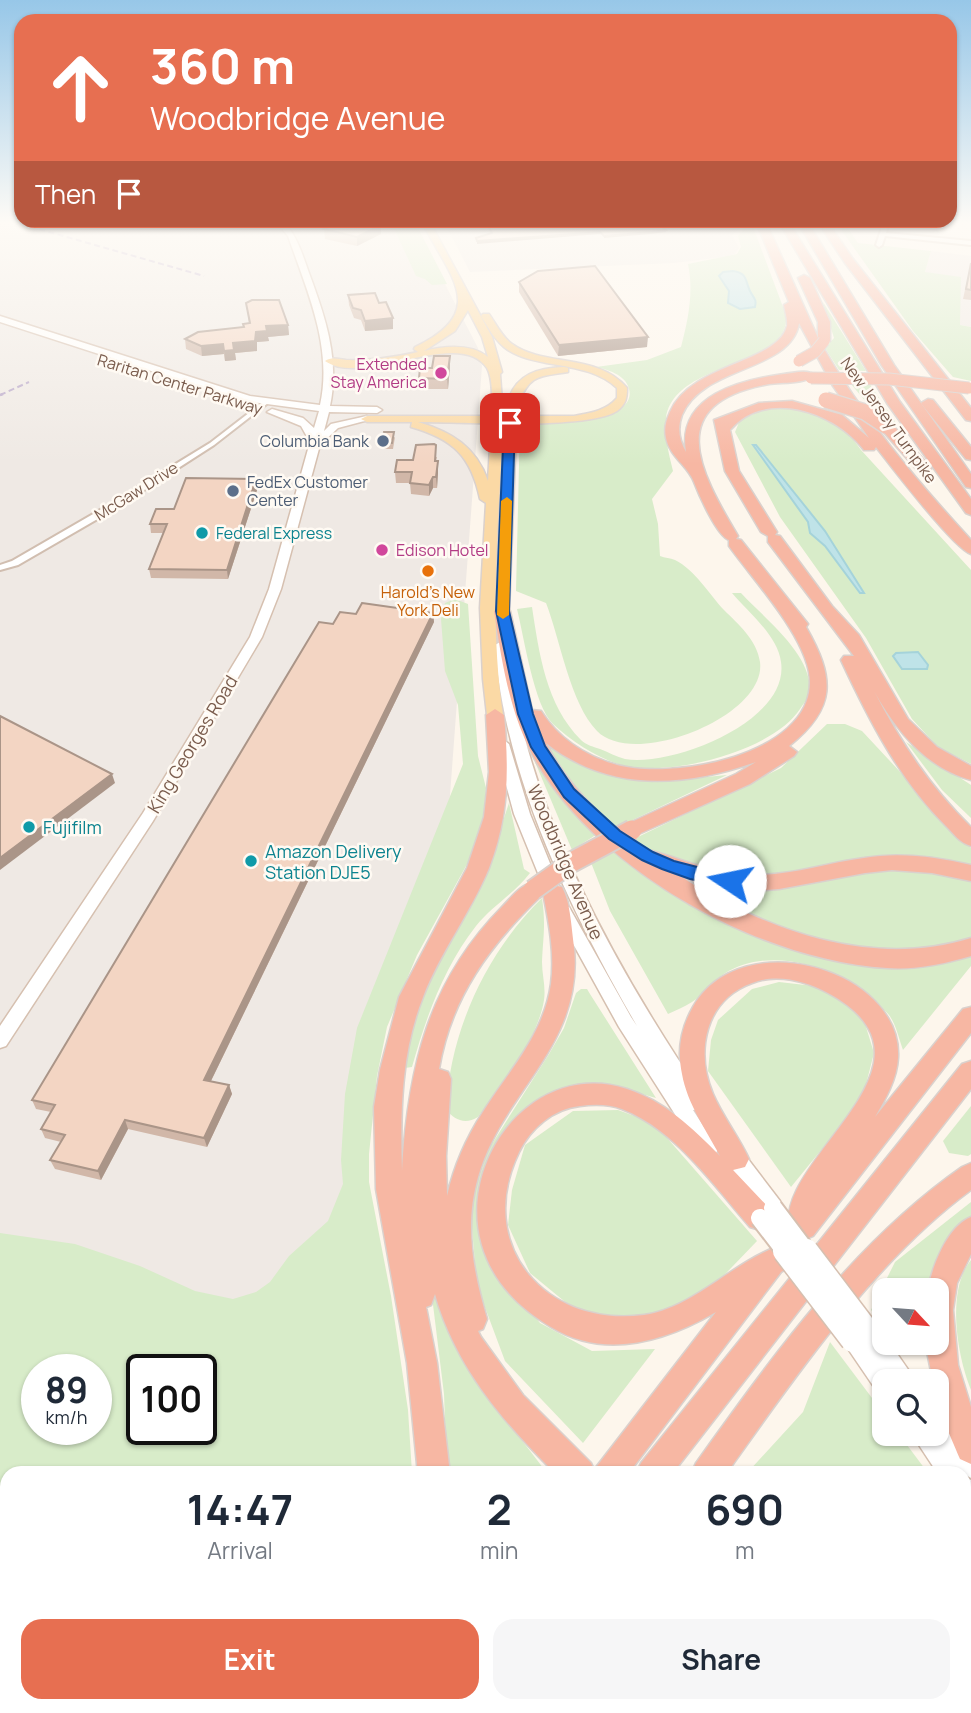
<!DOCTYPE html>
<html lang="en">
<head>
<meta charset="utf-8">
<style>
  :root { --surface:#fff; --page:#f6f6f7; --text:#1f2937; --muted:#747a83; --accent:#e76f51 }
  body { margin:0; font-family:Manrope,sans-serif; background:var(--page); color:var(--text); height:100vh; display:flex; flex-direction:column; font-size:26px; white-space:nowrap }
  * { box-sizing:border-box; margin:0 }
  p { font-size:23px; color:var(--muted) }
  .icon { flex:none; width:38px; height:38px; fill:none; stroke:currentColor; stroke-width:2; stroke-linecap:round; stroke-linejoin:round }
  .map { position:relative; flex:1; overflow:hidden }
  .panel { position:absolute; left:0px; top:1466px; width:971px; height:247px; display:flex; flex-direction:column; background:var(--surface); border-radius:21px 21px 0 0; box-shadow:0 2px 5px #0004 }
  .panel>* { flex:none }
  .banner { position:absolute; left:14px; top:14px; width:943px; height:214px; border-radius:21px; box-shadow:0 2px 5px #0004; background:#e76f51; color:#fff; overflow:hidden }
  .needle { width:46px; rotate:116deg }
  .fabs { position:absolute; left:872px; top:1278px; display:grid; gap:14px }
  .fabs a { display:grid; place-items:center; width:77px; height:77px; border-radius:14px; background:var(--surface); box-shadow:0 2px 5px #0004; font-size:35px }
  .speed { position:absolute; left:21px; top:1354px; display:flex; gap:14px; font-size:35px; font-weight:700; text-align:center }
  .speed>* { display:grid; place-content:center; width:91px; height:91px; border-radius:50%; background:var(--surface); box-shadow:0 2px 5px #0004; line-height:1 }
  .speed small { font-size:18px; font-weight:400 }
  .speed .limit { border:4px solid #111; border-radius:10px; background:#fff; color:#111 }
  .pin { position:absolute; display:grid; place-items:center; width:60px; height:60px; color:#fff; margin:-30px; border-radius:14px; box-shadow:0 4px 10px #0006 }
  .me { position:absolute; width:77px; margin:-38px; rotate:281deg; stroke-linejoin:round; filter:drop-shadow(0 0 5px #0008) }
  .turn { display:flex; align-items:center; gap:24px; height:147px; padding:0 21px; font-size:32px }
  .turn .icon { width:91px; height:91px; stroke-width:2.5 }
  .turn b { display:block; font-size:49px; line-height:60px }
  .then { display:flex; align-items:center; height:66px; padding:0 21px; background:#0003; gap:14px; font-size:26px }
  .eta { display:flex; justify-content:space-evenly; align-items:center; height:119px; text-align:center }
  .eta b { font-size:42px; font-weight:700; line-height:49px }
  .primary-button { display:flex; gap:14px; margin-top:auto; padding:14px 21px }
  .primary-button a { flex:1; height:80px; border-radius:21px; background:var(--accent); color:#fff; font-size:28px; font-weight:700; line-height:80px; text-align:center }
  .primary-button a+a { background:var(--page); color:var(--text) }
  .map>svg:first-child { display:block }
</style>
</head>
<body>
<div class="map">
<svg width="971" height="1713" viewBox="0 0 971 1713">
  <rect width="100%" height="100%" fill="#fdf6ec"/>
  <g fill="#efe9e4" fill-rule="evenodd">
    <path d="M0,224H414L478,348L482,366L448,822L347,1134L404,1473L7,1474V1706L295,1713H0ZM37,1370H96V1430H37ZM142,1370H201V1430H142Z"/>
    <polygon points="445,224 743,224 732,235 739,248 735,254 724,257 674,263 470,272"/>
    <polygon points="931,251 971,256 971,327 960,325 925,272"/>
  </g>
  <g fill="#d8ecc9" fill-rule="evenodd">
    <polygon points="392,224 416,224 447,284 432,285 425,279 416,276"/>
    <path d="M748,224H752L786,315C792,368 674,360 666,418C664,436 669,454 673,471L652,499L658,524L660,556C665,558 670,558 675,560C695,570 709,594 724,610C738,624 757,640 760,662C767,716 634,769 597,731C570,703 560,639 546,603L516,591L520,423C539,423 644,425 628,386C623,374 608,370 596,367L647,360L681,347C688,320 694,292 688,264L737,254L741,247L738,236Z"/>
    <polygon points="837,224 845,224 858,243 931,251 925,272 961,277 960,325 971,327 971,381 953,377 913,331"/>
    <polygon points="823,302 866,371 839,370 825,348 834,338"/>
    <polygon points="850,383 869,383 896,423 873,410"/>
    <path d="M783,408C821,412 839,418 861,450L971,570V764L938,747L912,719L866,638L780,517L735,432L740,420L763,410Z"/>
    <path d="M732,593H741C765,619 811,653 810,691C809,697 804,703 800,709C773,751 669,778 621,765C597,758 571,741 553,724C534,706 524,637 517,609L532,607C539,653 546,705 581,740C586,745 594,747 600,749C608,752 617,757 625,759C673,767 790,721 781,662C778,636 748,612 732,593Z"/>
    <path d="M455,599L468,604L478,756L486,788L483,819L471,857L417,955L387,1027L377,1076L369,1154V1182L391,1296L408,1410L412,1473L7,1474V1706H359L355,1713H0V1233L75,1244L140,1266L195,1291L233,1299L256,1292L270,1282L289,1256L328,1221L343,1184L341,1160L345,1094L357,1028L463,764L458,705L445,671L441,619L445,603ZM37,1370H96V1430H37ZM142,1370H201V1430H142Z"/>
    <path d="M827,724H845L862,731L971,848V966L903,1050C899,1039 896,1024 889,1015C853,972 775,941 724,974C712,981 704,995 692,1002C684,1007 676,1010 668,1014L610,911L590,860L781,768Z"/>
    <polygon points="544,742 603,774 653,782 727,775 616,828 579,792"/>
    <polygon points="906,742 971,785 971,818 942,790"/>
    <polygon points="535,762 599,833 572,850"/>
    <path d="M509,803L524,869L530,873C515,893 492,906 476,926C444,967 426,1017 412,1067L405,1068C400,1016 468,904 491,854C498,838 503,820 509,803Z"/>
    <path d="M542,898C546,925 543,937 542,962C542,975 546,987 544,1000C538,1039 501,1086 478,1117C465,1125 454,1120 446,1109C450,1031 486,953 542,898Z"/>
    <polygon points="779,982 814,986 841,996 863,1017 874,1053 862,1100 791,1187 708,1071 711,1040 718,1020 752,989"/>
    <polygon points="581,989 587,989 590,994 656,1098 602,1083 562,1091 505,1135 492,1263 540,1323 592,1351 655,1349 583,1443 505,1361 477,1286 470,1205 488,1150 549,1054 564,1028 576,993"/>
    <polygon points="971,1106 971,1154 968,1156 949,1153 943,1141"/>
    <polygon points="618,1110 654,1123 757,1241 707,1293 653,1320 609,1326 564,1301 530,1273 508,1225 512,1190 525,1145 573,1111"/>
    <polygon points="971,1202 971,1216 941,1259 933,1290 884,1290 884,1323 871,1310 895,1262"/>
    <path d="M971,1260V1390C957,1356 946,1290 971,1260Z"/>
    <polygon points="428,1264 501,1413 547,1473 447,1473 444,1394"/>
    <polygon points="830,1342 884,1414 884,1433 898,1433 928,1473 747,1473 803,1412"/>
    <polygon points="971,1557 971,1656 964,1653 964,1559"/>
    <polygon points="684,1706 926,1706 950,1713 678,1713"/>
  </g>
  <g fill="#bfe3e8" stroke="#a5d3da" stroke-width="2">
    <path d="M733,271C748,273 745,281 750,291C754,299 757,299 755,307L740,309L728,303L729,291L719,276L723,272Z"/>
    <polygon points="753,445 756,445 825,531 864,593 860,593 825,546 810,533 808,522"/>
    <polygon points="918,652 928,665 927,669 902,669 893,656 896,653"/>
  </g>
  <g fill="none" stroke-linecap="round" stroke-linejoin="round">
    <g stroke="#d1beb0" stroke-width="4">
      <g id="street">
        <polygon points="883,224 888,224 886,233 971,241 971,245 885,236 882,245 879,247 876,245"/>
        <polygon points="263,402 268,403 214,445 113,510 18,565 0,570 0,565 12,561 107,506 210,443"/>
      </g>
    </g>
    <g stroke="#d6c0b0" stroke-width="3">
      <g id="secondary">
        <path d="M278,224H286C298,239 303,256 309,273C325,316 340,360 330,406L377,407L382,410L377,413L329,412L324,431L331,424L367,416L372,419L338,428L320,445L281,589L262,637L153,821L6,1046L0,1048V1026L143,813L250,637L269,589L310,442L301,426L267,412L272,409L303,418L314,428L319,411L244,401L0,322V316L250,396L320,405C333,347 307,291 288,236Z"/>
        <path d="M502,641L509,645C520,800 617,970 703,1097L705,1103L703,1109L693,1110L718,1149L715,1155L708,1158L701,1155L619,1027L555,911L557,907H569L631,1017L637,1026C572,913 504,777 495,645Z"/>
        <polygon points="502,739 509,744 530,814 560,888 558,892 552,894 544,888 514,814 495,744"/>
        <polygon points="731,1143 738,1146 780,1201 783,1208 780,1215 773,1217 766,1215 724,1158 721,1152 724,1146"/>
        <path d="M863,1315C873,1320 884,1331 884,1342H889L916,1381H884V1393L876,1390L842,1340L845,1332L854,1329L852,1326L855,1318Z"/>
        <polygon points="936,1410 944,1413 971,1447 971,1478 964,1474 938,1474 911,1433 936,1433"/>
        <polygon points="964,1477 971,1480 971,1510 964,1507"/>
      </g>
    </g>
    <g stroke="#dad1cd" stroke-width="3">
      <g id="primary">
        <path d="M423,224H431L492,337L502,372L500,374L502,402L492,400C492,390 492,377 487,368C459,326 364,388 325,361C331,357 338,359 346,360C370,361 395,357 418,352L414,349L415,347C489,312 451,278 423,224ZM468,310L482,337L488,357C470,343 445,346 424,351L455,331Z"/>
        <path d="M483,314H489C496,324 502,337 512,344C544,367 598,353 627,388C627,398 626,404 617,411C588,430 459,422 418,422C452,432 476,447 488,481L491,430L497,427L503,430C498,526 489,620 503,715L495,720L487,715L483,679L480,608L486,503L480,499C471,456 453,439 411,427L412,422H367L361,419L367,416H574C590,413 606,411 617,398V388C587,359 532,370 504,347C494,339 488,327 481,316Z"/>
        <path d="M564,367L568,368V372C538,377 531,374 518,403L508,401C516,374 538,368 564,367Z"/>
        <polygon points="510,427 516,430 509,611 502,615 495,611 504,430"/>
      </g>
    </g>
    <g stroke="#dad1cd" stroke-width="3">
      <g id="highway">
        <path d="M757,224H767L818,338V322L798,278L804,275L810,278L830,322V341L821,344C862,416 915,479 971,540V554C954,549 890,465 876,447L874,450H864C835,412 766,388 730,430L739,471L777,532L775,535L780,536L832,606L859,635L908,719L937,747L971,766V780C926,768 896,730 874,691C900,742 930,787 971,827V846C960,843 954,834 946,826C899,779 869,720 841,660L844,656H854L768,542V536L761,532L725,471L714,420L759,403L792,401L842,415L869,438L833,386L799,323C791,372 703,365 682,415C677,428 679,440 686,452C677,395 741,380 784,374C794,373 807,369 815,375C805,384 783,382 769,384C662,403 699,471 738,536L736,539L741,540L808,624L806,627C835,678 837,708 789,746L797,752L794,756L750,784L632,837L625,835L622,830L625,825L736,774L756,762C684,787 610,793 546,743C568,788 607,822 645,853L652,851C686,860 715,875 751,875C790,876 826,863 864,858C900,852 936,857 971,865V881L932,873L892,870L865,873L779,889L750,891L712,886L683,878C768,931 872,969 971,938V956C944,964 916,970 887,968C761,960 603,874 537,763C510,717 502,663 494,611L502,606L510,611L532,710L541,711C558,738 585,756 617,765C672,780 810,756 810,682C810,640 753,580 729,546V540C717,536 699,495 694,482C688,466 670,457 666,438C664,428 666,421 670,412C691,363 778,363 787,326C788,321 785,311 784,305L789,302Z"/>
        <polygon points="780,224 790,224 900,402 971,499 971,515 966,513 887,403"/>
        <polygon points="799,224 809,224 894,365 971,474 971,488 966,487 882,366"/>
        <polygon points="819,224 829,224 853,259 971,408 971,421 966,420 845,263"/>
        <polygon points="928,399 933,400 971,447 971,460 966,459 923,406 921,403"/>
        <polygon points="886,422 891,423 929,466 931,469 929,472 919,472 881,429 879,426"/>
        <path d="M495,709L504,715C509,770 509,816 489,868C471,912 440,952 423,997C401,1052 400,1112 402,1171C408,1068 428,982 502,907C513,896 524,879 541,884L544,890L541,896C490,945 451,997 439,1069L448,1072L451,1079L446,1156L447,1196C454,1166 466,1138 483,1112C509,1071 544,1034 551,984C555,954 549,923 543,893L546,887L554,885L562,887C570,902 571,923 573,939C588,1045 503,1088 478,1177C464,1226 473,1271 487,1319L483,1329L478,1331L481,1337L523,1395L591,1463L594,1470L716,1312C666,1341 605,1360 551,1327C519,1308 493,1282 482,1245C457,1159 535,1059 627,1089C664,1101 693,1128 720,1156C706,1130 687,1103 682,1074C677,1050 681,1028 693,1007C741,922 903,970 898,1058C897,1079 885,1100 875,1117L963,1009L971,1007V1033L813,1236L802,1241L792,1237C760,1164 963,1066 828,993C806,981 777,973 752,983C705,1000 695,1051 713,1094C723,1117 739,1137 749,1159L745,1167L733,1170L770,1209L774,1218L770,1227L760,1230L750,1227C713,1185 676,1130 622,1109C609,1104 594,1104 580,1106C553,1109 531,1128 519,1152C474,1245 545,1328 644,1315C693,1308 731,1264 776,1247L786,1251L790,1260L786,1269L781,1272L628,1474H556C503,1422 456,1367 435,1294L431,1305L426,1307L437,1363L450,1474H418L407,1363L376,1189L374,1107L380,1070L399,997L467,868L484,817L489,772L486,715Z"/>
        <polygon points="971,1061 971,1089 672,1474 636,1474 641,1463 962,1064"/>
        <path d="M971,1163V1190C876,1259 794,1378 726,1474H691L696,1463C773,1356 853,1243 962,1167Z"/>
        <path d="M971,1217V1254L957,1283L953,1310L958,1365L971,1407V1464L960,1459C950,1435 936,1407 936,1381H933L925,1342H936V1290H928C932,1266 948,1226 971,1217Z"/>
        <polygon points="971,1510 971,1542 964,1545 964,1513"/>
        <polygon points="964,1646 971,1649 971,1683 964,1681"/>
        <polygon points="964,1685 971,1687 971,1713 950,1713 948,1706 964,1706"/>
        <polygon points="363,1706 399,1706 396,1713 360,1713"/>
        <polygon points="421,1706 459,1706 456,1713 418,1713"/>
        <polygon points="468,1706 506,1706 503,1713 465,1713"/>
        <polygon points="526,1706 563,1706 560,1713 523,1713"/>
        <polygon points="594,1706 638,1706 635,1713 591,1713"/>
      </g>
    </g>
    <use href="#street" fill="#fff" fill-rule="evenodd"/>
    <use href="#secondary" fill="#fff" fill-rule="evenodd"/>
    <use href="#primary" fill="#fbd9a5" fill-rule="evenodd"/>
    <use href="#highway" fill="#f7b7a3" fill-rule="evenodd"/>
    <g stroke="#b9a8c9" stroke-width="2" stroke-dasharray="6 3.5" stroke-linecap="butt">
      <polyline points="21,224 204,276"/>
      <polyline points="0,395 29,382"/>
    </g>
    <polyline stroke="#b9a8c9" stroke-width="2.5" stroke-dasharray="8 5" stroke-linecap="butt" points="0,395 3,394"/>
    <g stroke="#d6c0b0" stroke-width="22" stroke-linecap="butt">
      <g id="secondary-bridge-far1">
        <polyline points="773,1208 807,1253"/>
        <polyline points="760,1218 787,1253"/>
      </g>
    </g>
    <g stroke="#d6c0b0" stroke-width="27" stroke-linecap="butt">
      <g id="secondary-bridge">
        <polyline points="785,1251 853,1340"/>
        <polyline points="806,1251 863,1326"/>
      </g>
    </g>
    <g stroke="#dad1cd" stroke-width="15" stroke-linecap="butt">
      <g id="primary-bridge">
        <polyline points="497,430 498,400"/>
        <polyline points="510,430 514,401"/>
      </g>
    </g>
    <g stroke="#dad1cd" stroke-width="13" stroke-linecap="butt">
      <g id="highway-bridge-far2">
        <polyline points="799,361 815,352 824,341"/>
        <polyline points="811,378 889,379 969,388"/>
      </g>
    </g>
    <g stroke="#dad1cd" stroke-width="18" stroke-linecap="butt">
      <polyline id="highway-bridge-far1" points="826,400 865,412 886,426"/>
    </g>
    <g stroke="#dad1cd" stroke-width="23" stroke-linecap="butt">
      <polyline id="highway-bridge" points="533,890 572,862 632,830"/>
    </g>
    <use href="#secondary-bridge-far1" stroke="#fff" stroke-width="18"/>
    <use href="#secondary-bridge" stroke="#fff" stroke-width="24"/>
    <use href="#primary-bridge" stroke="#fbd9a5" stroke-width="12"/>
    <use href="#highway-bridge-far2" stroke="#f7b7a3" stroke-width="11"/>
    <use href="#highway-bridge-far1" stroke="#f7b7a3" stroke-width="15"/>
    <use href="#highway-bridge" stroke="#f7b7a3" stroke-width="19"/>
  </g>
  <g fill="#d1b7a8">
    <polygon points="381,225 381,234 357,246 325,239 324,229"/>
    <polygon points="971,263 971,300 963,299"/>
    <polygon points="519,282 647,347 558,356 519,292"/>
    <polygon points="348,295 379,303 393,329 365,331 361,320 354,318 349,305"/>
    <polygon points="246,303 288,325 289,335 268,337 269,341 257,342 257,351 235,353 236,360 225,361 224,354 202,356 186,349 185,339 244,327 249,323"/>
    <polygon points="450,356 450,367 448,389 419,389 419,378"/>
    <polygon points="395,437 393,449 382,449 382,443"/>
    <polygon points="437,457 436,461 438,472 437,488 433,488 429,496 411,494 410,483 396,483 395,472 413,460"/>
    <polygon points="258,487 228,579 151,578 149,569 164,533 151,533 150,524 174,509"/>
    <polygon points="433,613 434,622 211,1081 229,1085 232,1094 207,1147 128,1129 101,1180 55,1169 50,1160 61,1142 45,1138 41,1129 51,1112 36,1109 32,1100 333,624 356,614"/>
  </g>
  <g fill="#aa9588">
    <polygon points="690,224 717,224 662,229 662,227"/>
    <polygon points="381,225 381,234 357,246 357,237"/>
    <polygon points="666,230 666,232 651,234 604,238 604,236"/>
    <polygon points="600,232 600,234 477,244 477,241"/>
    <polygon points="393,318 393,329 365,331 365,321"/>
    <polygon points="288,325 289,335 268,337 269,341 257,342 257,351 235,353 236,360 225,361 224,351 233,343 266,326"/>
    <polygon points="648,337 647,347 558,356 559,345"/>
    <polygon points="223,344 224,354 202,356 201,346"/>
    <polygon points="450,356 450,367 448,389 447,379"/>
    <polygon points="438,461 438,472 437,488 436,477"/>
    <polygon points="433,477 433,488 429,496 429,485"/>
    <polygon points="256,479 258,487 228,579 227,570"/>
    <polygon points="433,613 434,622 207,1089 204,1080"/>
    <polygon points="112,774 115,783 0,870 0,858"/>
    <polygon points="229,1085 232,1094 207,1147 204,1138"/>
    <polygon points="125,1120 128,1129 101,1180 98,1171"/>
  </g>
  <g fill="#f3d5c3" stroke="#aa9588" stroke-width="2">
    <polygon points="334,224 378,224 381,225 357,237 324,229"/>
    <polygon points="487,224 690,224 662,227 666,230 651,232 604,236 600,232 477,241 476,238 492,233"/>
    <polygon points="971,263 971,290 966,289"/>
    <polygon points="595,266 648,337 559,345 519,282 538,271"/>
    <polygon points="375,293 379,303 386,302 393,318 365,321 361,310 353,308 348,295"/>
    <polygon points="252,300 279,300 288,325 266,326 267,331 256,332 255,341 233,343 234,350 224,351 223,344 201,346 185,339 198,332 244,327 243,324 250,323 246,303"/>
    <polygon points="434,356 450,356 447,379 419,378 420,368 432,368"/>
    <polygon points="384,432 394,432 392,443 382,443"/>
    <polygon points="434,444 436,445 435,461 438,461 436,477 433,477 429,485 410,483 412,472 395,472 397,460 413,460 416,445"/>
    <polygon points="186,478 256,479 227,570 149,569 167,524 150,524 156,509 174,509"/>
    <polygon points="362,603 433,613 204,1080 229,1085 204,1138 125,1120 98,1171 50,1160 65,1135 41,1129 55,1105 32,1100 319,622 333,624 340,612 356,614"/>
    <polygon points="0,716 112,774 0,858"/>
  </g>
  <linearGradient id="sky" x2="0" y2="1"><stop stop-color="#97c7e8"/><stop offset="0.48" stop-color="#fefbf6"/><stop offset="1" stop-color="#fefbf6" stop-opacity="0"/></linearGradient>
  <rect width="971" height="464" fill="url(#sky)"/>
  <polygon fill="#1a73e8" stroke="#114b97" stroke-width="2" points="510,420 515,423 509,611 533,714 545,746 574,789 620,831 653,852 674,861 736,877 738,881 736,886 730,887 690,879 662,869 642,860 609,839 564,797 531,747 518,714 496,611 504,423"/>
  <polygon fill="#f59e0b" points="507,497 512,501 509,615 503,619 497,615 501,501"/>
  <g fill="#d1479c" stroke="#fffaf3" stroke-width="2.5">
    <circle cx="441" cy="373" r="7"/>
    <circle cx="382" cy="550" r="7"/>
  </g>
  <g fill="#5c6f8a" stroke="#fffaf3" stroke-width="2.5">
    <circle cx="383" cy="441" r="7"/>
    <circle cx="233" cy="491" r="7"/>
  </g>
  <g fill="#0f9aa8" stroke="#fffaf3" stroke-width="2.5">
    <circle cx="202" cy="533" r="7"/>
    <circle cx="29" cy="827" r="7"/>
    <circle cx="251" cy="861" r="7"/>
  </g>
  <circle fill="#e8710a" stroke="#fffaf3" stroke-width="2.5" cx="428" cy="571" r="7"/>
  <g text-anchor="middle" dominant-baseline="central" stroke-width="5" stroke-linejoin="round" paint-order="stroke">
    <g font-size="16" fill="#b23c85" stroke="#fffaf3" text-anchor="end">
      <text x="427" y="364">Extended<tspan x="427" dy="18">Stay America</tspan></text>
      <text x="396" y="550" text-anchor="start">Edison Hotel</text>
    </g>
    <g font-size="16" fill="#7a5c4d" stroke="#fffaf3">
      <text transform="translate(180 384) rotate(17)">Raritan Center Parkway</text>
      <text transform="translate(889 420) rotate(54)">New Jersey Turnpike</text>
      <text transform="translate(136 491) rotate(-32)">McGaw Drive</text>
    </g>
    <g font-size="16" fill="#4e5e75" stroke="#fffaf3" text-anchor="end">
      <text x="369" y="441">Columbia Bank</text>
      <text x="247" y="482" text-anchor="start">FedEx Customer<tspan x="247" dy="18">Center</tspan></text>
    </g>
    <g font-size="16" fill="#0d838f" stroke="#fffaf3" text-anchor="start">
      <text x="216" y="533">Federal Express</text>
    </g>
    <g font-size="16" fill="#c56008" stroke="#fffaf3">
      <text x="428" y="592">Harold's New<tspan x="428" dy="18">York Deli</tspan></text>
    </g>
    <g font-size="18" fill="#7a5c4d" stroke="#fffaf3">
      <text transform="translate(192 744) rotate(-59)">King Georges Road</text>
      <text transform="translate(566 862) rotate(67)">Woodbridge Avenue</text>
    </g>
    <g font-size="18" fill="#0d838f" stroke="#fffaf3" text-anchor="start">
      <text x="43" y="827">Fujifilm</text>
      <text x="265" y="851">Amazon Delivery<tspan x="265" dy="21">Station DJE5</tspan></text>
    </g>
  </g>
</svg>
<div class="fabs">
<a><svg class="needle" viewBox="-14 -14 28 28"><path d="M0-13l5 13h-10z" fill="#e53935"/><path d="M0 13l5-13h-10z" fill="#747a83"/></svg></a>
<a><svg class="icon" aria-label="search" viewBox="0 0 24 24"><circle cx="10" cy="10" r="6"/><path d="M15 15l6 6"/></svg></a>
</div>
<div class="speed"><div>89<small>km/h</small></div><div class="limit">100</div></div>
<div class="pin" style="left:510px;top:423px;background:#d93025"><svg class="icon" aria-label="arrive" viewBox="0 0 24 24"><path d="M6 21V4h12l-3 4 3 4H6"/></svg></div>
<svg class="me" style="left:730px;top:881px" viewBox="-20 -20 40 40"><circle r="19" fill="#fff"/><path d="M0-13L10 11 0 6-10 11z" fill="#1a73e8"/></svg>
<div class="banner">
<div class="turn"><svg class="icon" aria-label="ahead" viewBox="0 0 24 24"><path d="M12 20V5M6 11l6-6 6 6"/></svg><div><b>360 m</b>Woodbridge Avenue</div></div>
<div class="then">Then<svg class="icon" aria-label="arrive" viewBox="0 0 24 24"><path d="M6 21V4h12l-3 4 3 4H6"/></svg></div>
</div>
<section class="panel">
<div class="eta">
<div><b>14:47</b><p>Arrival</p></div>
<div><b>2</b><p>min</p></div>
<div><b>690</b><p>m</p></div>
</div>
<div class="primary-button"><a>Exit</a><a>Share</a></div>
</section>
</div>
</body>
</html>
